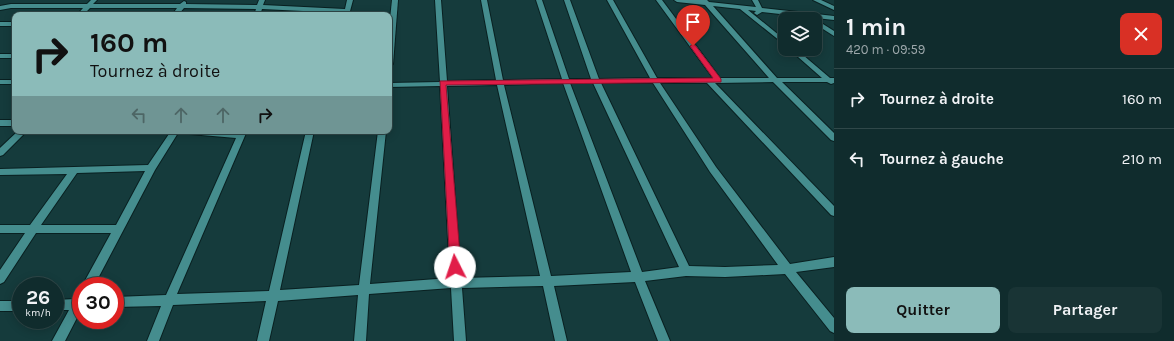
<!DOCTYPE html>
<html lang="fr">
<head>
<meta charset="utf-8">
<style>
  :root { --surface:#102c2d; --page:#193435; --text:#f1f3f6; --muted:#9ca7aa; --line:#304849; --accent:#8bbbb9 }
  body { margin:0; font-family:Karla,sans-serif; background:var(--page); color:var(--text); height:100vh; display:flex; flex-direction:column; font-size:15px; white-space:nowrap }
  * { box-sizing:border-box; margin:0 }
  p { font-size:13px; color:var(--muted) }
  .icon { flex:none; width:22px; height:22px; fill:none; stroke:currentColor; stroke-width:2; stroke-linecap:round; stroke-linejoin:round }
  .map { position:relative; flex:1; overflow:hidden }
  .details { display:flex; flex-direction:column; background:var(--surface); width:340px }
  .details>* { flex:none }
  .guide { position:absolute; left:12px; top:12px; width:380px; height:122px; border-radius:8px; box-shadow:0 2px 10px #0003,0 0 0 1px var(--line); background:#8bbbb9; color:#111; overflow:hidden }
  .buttons { position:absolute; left:778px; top:12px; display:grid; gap:8px }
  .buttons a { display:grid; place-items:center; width:44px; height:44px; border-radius:8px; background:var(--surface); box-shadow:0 2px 10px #0003,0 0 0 1px var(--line); font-size:20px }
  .speed { position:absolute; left:12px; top:277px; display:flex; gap:8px; font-size:20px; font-weight:700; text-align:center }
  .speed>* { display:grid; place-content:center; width:52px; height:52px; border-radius:50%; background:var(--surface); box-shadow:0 2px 10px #0003,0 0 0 1px var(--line); line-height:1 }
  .speed small { font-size:10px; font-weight:400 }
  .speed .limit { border:6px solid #d22; background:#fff; color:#111 }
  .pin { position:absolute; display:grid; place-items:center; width:34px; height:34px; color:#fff; margin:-41px -17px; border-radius:50% 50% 50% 0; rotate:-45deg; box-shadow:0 0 4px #0007 }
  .pin .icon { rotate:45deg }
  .me { position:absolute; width:44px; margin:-22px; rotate:356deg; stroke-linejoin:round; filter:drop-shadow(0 0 3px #0008) }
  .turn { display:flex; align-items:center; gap:14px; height:84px; padding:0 12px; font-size:18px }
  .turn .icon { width:52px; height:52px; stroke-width:2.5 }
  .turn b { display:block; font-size:28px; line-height:34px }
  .lanes { display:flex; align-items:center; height:38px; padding:0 12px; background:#0003; justify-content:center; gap:20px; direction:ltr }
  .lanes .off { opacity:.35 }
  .round { display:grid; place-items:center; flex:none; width:42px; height:42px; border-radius:8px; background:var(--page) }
  .overview { display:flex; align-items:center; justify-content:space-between; height:68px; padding:0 12px }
  h1 { font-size:24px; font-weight:700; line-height:30px }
  .action { display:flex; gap:8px; margin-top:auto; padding:8px 12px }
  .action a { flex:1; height:46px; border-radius:8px; background:var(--accent); color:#111; font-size:16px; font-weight:700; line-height:46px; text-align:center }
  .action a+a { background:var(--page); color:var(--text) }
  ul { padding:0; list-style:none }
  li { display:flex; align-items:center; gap:12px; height:60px; padding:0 12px; border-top:1px solid var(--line) }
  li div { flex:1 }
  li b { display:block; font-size:15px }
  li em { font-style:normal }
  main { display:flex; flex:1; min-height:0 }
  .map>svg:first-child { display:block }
</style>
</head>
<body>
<main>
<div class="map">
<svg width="834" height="341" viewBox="0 0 834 341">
  <rect width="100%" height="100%" fill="#153b3c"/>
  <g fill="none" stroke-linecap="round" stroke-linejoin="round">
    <g stroke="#092021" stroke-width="2">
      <g id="minor">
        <polygon points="91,0 97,0 93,4 180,4 184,1 186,2 186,4 257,5 259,0 265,0 263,5 345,9 347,0 353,0 349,15 343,15 344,13 262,9 260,15 254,15 256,9 184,8 178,15 172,15 177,8 90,8 83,15 77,15 83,8 11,8 0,10 0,6 11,4 87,4"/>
        <polygon points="392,0 398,0 393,64 389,66 389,29"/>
        <path d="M435,0H441L447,81L496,80L481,0H487L503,80L562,79L536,0H542L569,79H591L564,0H570L599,79L650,78L607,0H613L657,78H713L656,0H662L720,78H769L705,5L677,2L674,0H707L709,2L756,7L752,0H758L762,8L834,16V20L762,12L757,15L754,13L756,11L748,10L785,40V45L740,9L713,6L777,78H822L789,49H796L830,78H834V83L831,84L827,82H782L834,133V141L831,140L773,82L715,83L834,206V216L831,215L707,83H660L716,167L790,264L834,257V267L796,272L834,318V333L830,331L785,274L725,277L686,276L645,281L670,341H658L635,282L554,286L567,341H555L543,286L462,288L466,341H454L451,288L369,294L366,341H354L358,295L278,301L269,341H257L266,301L173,305L159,341H147L161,306L115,307V297L166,295L236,138L178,133L155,170L94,286H82L111,233H36L4,282L0,284V270L25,233H0V225H30L67,174L0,175V169L148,165L171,131H215L238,133L239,131H247L177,294L269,291L306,131H314L280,290L359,285L378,131H386L370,284L450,278L440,86L389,87V83L440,82ZM563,83L631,272L551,276L504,85ZM570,83H593L679,267L642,272ZM601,83H653L710,172L778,265L725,267L689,266ZM497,85L540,276L461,278L447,86ZM145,171L116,225H41L77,173Z"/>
        <polygon points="813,0 821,0 834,6 834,10"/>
        <polygon points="815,19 834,31 834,36 815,24"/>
        <rect x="0" y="22" width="15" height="4"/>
        <rect x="0" y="54" width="15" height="4"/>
        <rect x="0" y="80" width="15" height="4"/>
        <rect x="0" y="120" width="15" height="6"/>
        <polygon points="18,131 27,131 3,155 0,156 0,148"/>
        <polygon points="81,294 81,310 65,341 52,341 69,310 55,310 55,300 75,299 77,295"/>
        <rect x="0" y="301" width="21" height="10"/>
      </g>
    </g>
    <use href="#minor" fill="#458d8e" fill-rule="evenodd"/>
  </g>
  <polygon fill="#e11d48" stroke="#92132f" points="693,44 695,45 721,79 721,82 446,85 461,267 459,271 455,272 451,271 450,267 440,81 713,78 690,46"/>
</svg>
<div class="buttons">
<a><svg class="icon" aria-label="layers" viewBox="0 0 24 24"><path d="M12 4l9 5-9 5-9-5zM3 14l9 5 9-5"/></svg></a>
</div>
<div class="speed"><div>26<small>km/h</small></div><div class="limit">30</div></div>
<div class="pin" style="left:693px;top:46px;background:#d93025"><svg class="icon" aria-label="arrive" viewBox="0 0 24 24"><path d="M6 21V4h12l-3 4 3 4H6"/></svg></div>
<svg class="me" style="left:455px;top:267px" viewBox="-20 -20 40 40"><circle r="19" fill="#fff"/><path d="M0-13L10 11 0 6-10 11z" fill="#e11d48"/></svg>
<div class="guide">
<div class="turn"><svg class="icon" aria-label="right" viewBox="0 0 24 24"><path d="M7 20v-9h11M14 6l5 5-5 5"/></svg><div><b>160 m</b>Tournez à droite</div></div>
<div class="lanes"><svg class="icon off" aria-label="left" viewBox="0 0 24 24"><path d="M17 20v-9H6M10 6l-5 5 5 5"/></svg><svg class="icon off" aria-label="ahead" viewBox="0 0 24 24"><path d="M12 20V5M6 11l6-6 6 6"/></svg><svg class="icon off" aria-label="ahead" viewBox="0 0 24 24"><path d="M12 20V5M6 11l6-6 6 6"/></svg><svg class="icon" aria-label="right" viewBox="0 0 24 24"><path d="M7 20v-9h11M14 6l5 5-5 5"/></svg></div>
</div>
</div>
<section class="details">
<div class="overview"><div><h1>1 min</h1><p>420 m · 09:59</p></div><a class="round" style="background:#d93025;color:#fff"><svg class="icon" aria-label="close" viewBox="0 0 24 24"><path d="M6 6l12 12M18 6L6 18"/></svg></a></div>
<ul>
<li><svg class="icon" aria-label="right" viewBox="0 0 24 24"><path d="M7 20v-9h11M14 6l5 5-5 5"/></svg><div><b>Tournez à droite</b></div><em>160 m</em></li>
<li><svg class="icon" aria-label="left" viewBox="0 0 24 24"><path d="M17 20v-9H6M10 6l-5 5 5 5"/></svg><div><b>Tournez à gauche</b></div><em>210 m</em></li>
</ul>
<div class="action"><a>Quitter</a><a>Partager</a></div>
</section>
</main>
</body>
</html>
